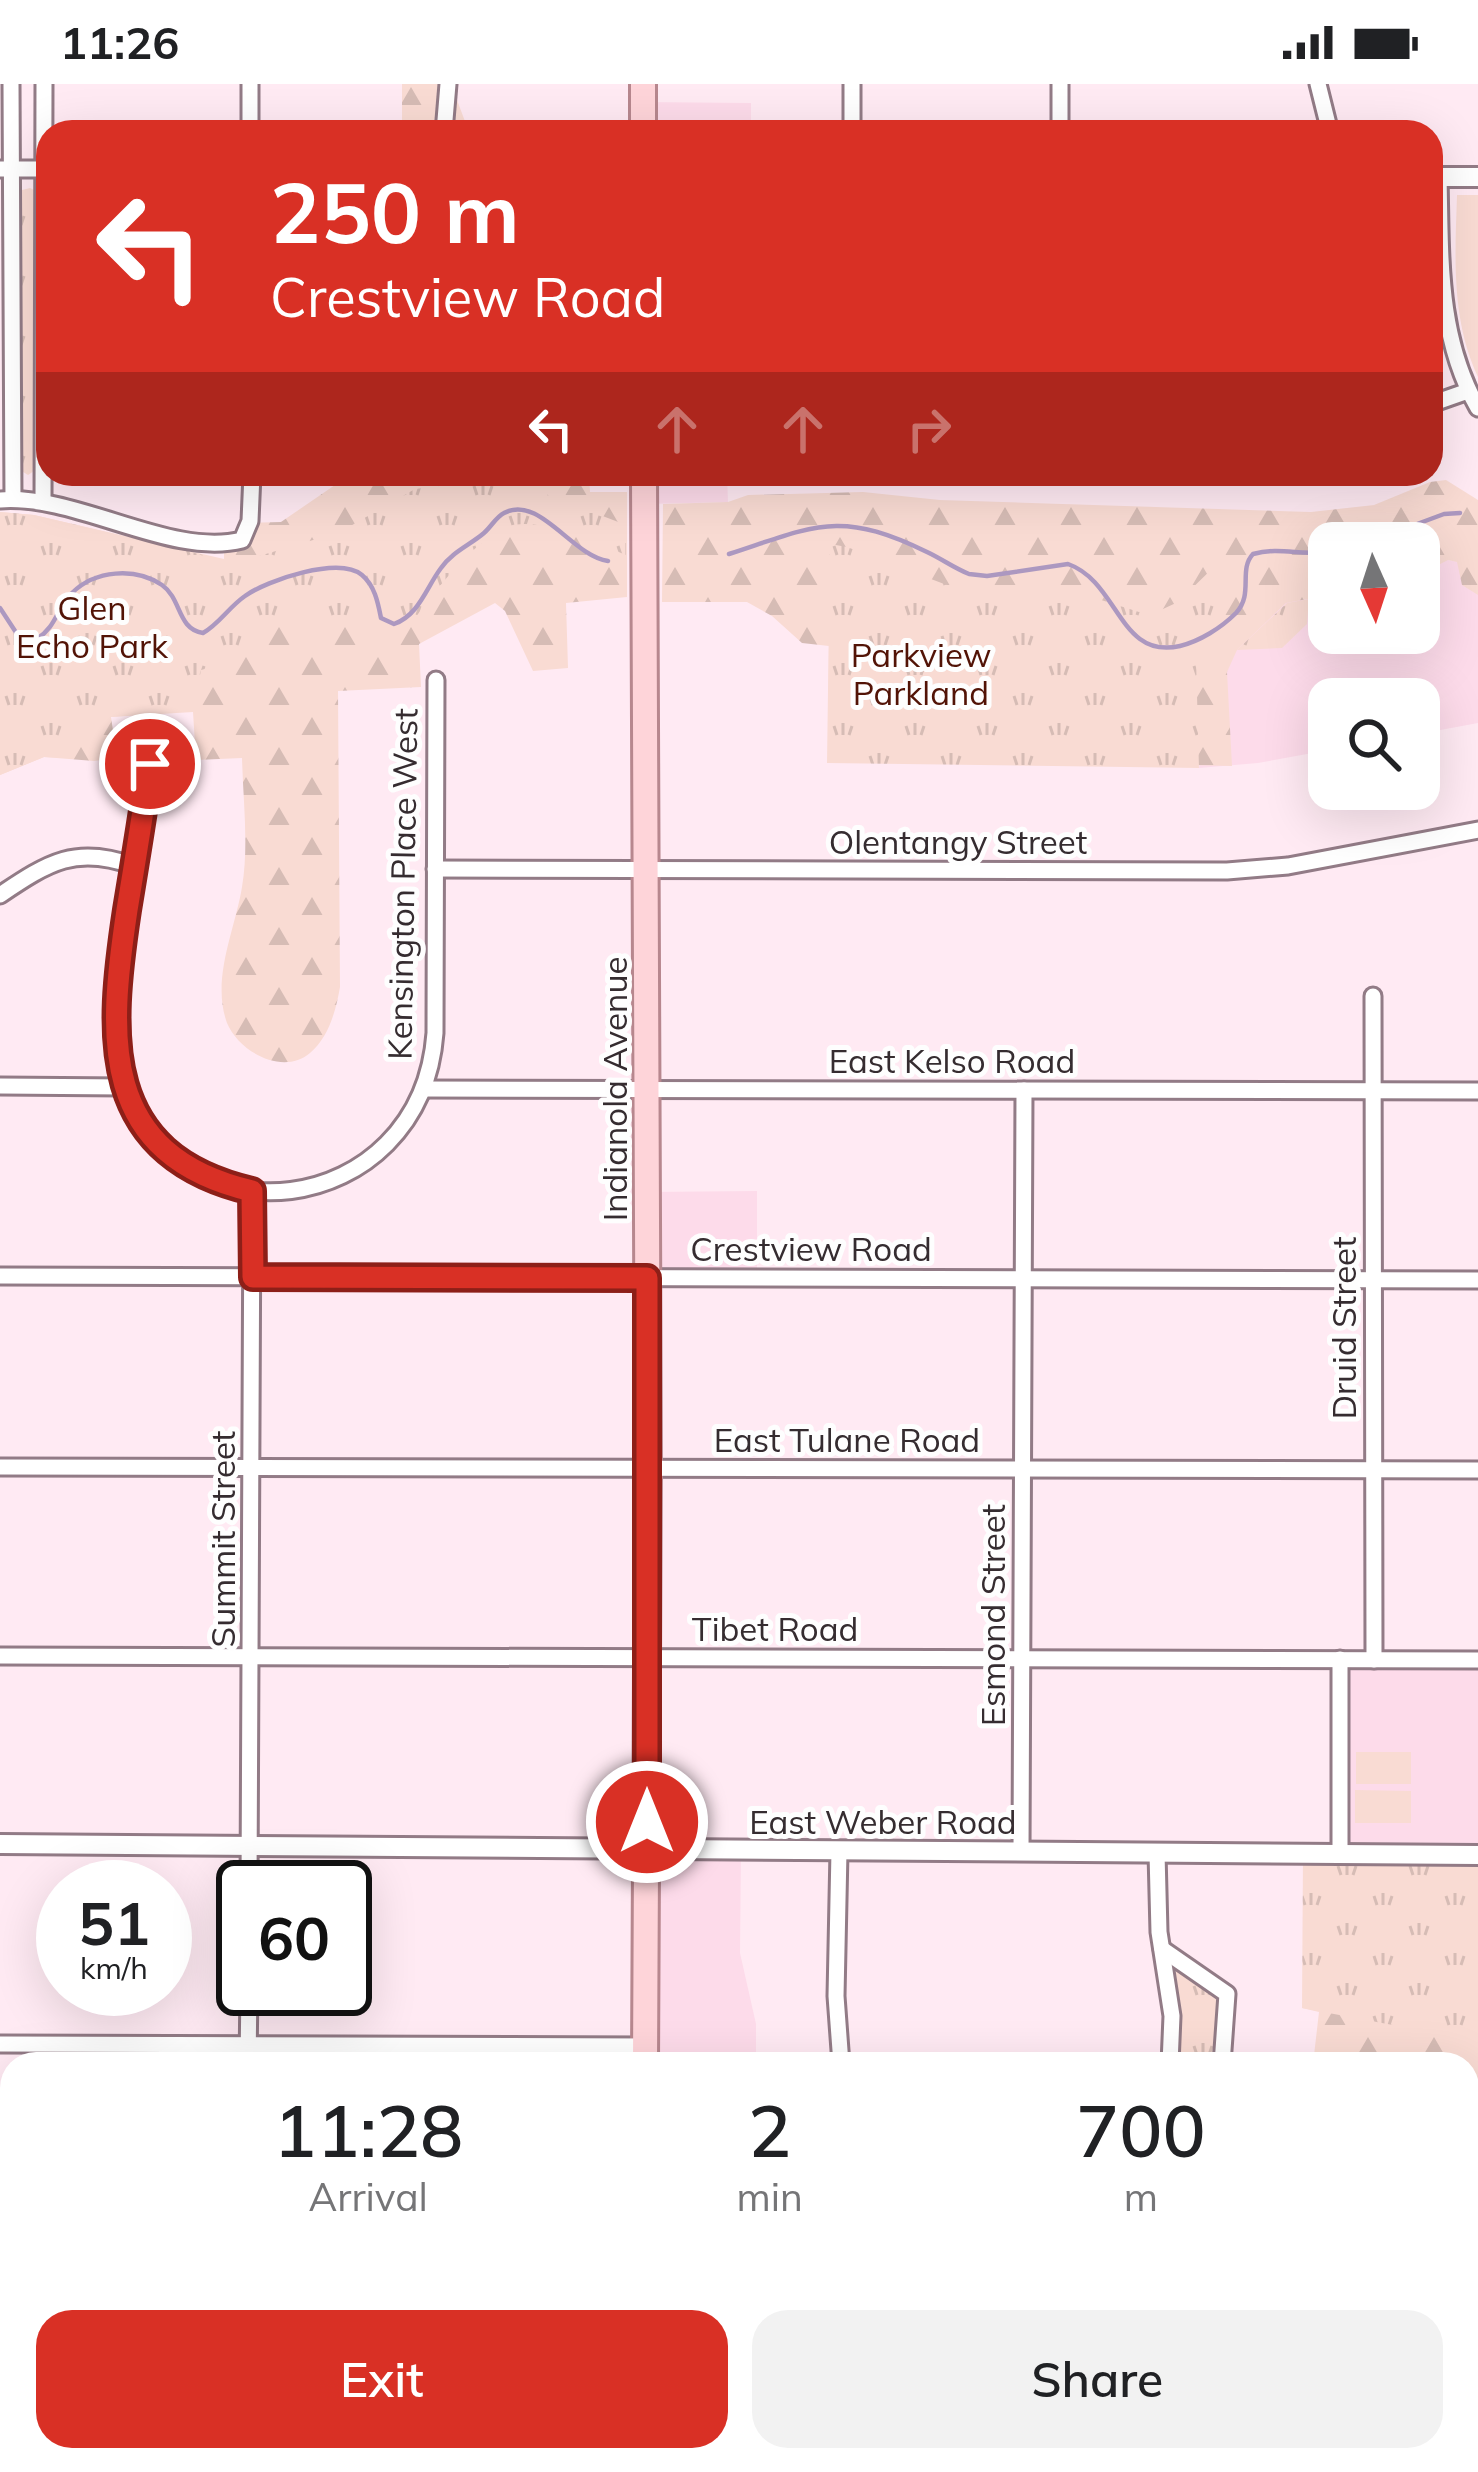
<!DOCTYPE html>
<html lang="en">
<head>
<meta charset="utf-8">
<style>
  :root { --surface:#fff; --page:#f2f2f2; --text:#202124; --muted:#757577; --accent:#d93025 }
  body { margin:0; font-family:Mulish,sans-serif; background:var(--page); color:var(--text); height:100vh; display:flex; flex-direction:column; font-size:45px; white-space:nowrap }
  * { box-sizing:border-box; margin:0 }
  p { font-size:39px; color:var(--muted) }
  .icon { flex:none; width:66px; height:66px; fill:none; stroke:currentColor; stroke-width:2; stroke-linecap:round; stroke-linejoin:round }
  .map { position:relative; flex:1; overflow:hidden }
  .details { position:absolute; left:0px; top:1968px; width:1479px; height:420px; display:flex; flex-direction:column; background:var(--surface); border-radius:36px 36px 0 0; box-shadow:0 12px 48px #0002 }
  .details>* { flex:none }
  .top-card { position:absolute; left:36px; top:36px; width:1407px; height:366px; border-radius:36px; box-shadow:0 12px 48px #0002; background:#d93025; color:#fff; overflow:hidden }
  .needle { width:78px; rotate:177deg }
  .fabs { position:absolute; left:1308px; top:438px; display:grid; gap:24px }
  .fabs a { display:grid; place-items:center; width:132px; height:132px; border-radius:24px; background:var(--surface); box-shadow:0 12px 48px #0002; font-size:60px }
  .speed { position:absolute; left:36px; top:1776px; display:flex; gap:24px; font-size:60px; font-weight:700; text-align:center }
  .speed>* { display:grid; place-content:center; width:156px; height:156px; border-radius:50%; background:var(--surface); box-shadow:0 12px 48px #0002; line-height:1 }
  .speed small { font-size:30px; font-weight:400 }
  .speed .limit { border:6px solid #111; border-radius:18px; background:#fff; color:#111 }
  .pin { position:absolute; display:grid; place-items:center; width:102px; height:102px; color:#fff; margin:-51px; border:6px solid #fff; border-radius:50%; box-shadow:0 3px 12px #0007 }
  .me { position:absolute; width:132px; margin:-66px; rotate:0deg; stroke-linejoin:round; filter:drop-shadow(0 0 9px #0008) }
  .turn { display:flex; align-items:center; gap:42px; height:252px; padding:0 36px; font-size:54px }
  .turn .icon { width:156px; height:156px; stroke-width:2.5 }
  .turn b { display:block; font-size:84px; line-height:102px }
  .lanes { display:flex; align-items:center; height:114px; padding:0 36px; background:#0003; justify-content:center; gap:60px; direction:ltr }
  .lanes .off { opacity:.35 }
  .eta { display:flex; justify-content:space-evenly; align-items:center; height:204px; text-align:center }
  .eta b { font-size:72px; font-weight:600; line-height:84px }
  .action { display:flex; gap:24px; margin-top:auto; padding:24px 36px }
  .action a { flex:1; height:138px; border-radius:36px; background:var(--accent); color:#fff; font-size:48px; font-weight:600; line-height:138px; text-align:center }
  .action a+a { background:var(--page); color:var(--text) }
  .status { display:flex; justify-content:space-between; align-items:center; height:84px; padding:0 60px; background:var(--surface); direction:ltr }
  .status svg { height:33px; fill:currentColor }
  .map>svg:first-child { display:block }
</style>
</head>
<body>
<div class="status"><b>11:26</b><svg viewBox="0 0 49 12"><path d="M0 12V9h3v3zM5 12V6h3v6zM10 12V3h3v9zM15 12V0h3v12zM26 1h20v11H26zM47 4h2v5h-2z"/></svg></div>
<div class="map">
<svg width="1478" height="2388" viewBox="0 0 1478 2388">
  <defs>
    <pattern id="forest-firs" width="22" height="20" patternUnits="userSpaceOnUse" patternTransform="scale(3)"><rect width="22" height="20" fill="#f9dbd3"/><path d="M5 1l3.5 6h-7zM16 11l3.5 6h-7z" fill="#d6bcb5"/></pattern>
    <pattern id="park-tufts" width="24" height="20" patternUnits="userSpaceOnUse" patternTransform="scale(3)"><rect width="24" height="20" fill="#f9dbd3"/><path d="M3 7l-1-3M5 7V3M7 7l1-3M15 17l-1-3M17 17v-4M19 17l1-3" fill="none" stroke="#d6bcb5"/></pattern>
  </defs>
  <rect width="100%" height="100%" fill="#ffeaf3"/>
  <g fill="#fddbea">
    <polygon points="640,18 751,19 751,48 640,48"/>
    <polygon points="647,390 727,390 728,418 647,420"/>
    <polygon points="1438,474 1468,480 1478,487 1478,639 1419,650 1419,615 1329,615 1329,666 1258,679 1199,684 1220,569 1329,476 1329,549 1419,549 1419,475"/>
    <polygon points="757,1107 757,1194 647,1194 647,1108"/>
    <polygon points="1340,1575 1478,1576 1478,1771 1340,1770"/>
    <polygon points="647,1765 741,1766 740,1869 756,1940 756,1980 645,1980"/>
  </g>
  <g fill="url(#forest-firs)">
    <polygon points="402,0 451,0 469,48 402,48"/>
    <path d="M351,390H589L590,408H627V513L566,519L568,584L533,587L505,527L495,519L419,560L421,603L338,607L340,903C336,926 329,953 310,969C283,992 239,968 227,939C211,895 235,846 242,803C249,762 243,716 242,674L196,676L193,628L111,633L117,674L94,677L44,673L0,691V428L34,431L224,475V459L250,439L281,438Z"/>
    <polygon points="1446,396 1478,416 1478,511 1462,501 1457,478 1448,476 1419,491 1419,459 1329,459 1329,511 1286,519 1237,566 1227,588 1232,682 828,673 829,562 802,559 772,532 747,518 662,518 663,420 728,418 748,411 863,408 940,416 1311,428 1374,421 1430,398"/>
    <polygon points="1302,1924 1478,1929 1478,2015 1467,2015 1467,1980 1313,1980 1319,1928"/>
    <polygon points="1478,2115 1478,2388 1382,2388 1365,2379 1359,2388 1326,2388 1319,2384 1317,2388 1149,2388 1160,2376 1467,2376 1467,2119"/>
  </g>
  <g fill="url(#park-tufts)">
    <polygon points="30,104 36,107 37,385 28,391 20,386 18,115 22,106"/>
    <path d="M504,394L626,441V471C597,459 537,431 507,443C473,457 434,508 413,537H385L363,530L290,536L262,546L216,582L201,586L193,627L110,633L72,640L68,674L44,673L0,691V428L34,431L220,475L246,476L340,448L415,405Z"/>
    <polygon points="830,460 847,463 952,503 987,507 1054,501 1139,528 1163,525 1178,518 1220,477 1220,570 1196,575 1199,684 827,679"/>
    <polygon points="1309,515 1307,540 1282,564 1237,566 1287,519"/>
    <polygon points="1303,1770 1478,1771 1478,1957 1302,1924"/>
    <polygon points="1162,1865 1227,1910 1222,1980 1170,1980"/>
  </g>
  <g fill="#f9dbd3">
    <path d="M1457,111H1478V293C1451,235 1455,173 1457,111Z"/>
    <rect x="1356" y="1668" width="55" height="32"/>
    <polygon points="1355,1706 1411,1707 1411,1739 1355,1739"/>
  </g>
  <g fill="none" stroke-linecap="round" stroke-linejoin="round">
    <g stroke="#ac98c0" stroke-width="4.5">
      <polyline points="1366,459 1444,430 1460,429"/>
      <path d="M729,470C815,442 839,425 927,468C942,475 954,484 969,490L987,492L1068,480C1119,498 1119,576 1180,562C1200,557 1221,544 1236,529C1254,510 1238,486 1253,470C1282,462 1303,473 1329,467"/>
      <path d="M0,524L19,553L37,555C56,543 57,524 72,509C95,486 135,483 162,501C182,515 177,545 203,549C219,540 229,523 245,512C267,496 339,472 362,491C375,502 378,519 381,534L394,540C419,531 426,504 441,484C452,468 470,461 484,449C491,443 496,433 504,429C539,410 572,472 608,477"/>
    </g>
    <g stroke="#927b86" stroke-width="21">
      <g id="minor">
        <polyline points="11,0 13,415"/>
        <polyline points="250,0 250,48"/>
        <polyline points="852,0 852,48"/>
        <polyline points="1060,0 1060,48"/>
        <polyline points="1318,0 1330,48"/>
        <polyline points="444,48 448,0"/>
        <polyline points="0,85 48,85"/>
        <path d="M1439,93C1441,173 1437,252 1478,324"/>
        <polyline points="1431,320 1468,307"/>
        <path d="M0,416C78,410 170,474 242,456L250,437L252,390"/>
        <polyline points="43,417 44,0"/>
        <path d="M151,675C143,726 135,777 127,828C119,882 106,937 121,991C170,1167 421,1137 435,949L436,596"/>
        <polyline points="435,785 1227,787 1288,782 1478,746"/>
        <path d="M0,811C49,778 76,761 134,782"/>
        <polyline points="1373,912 1374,1576"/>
        <polyline points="0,1002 124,1003"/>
        <polyline points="425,1005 1478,1007"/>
        <polyline points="0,1192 1478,1196"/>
        <polyline points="0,1383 1478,1386"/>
        <polyline points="0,1572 1478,1576"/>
        <polyline points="839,1767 836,1912 841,1980"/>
        <polyline points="1021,1768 1024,1006"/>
        <polyline points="1157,1769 1159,1848 1172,1932 1170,1980"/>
        <polyline points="1340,1770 1340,1575"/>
        <polyline points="249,1803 252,1107"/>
        <polyline points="1162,1865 1227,1910 1222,1980"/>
        <polyline points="0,1960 645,1962"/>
        <polyline points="248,1980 249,1905"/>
        <polyline points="0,2175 12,2175"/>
        <polyline points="1079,2376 1084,2388"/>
        <polyline points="246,2388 246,2376"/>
        <polyline points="837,2388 837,2376"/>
        <polyline points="966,2388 982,2376"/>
      </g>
    </g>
    <g stroke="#927b86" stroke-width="24">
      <g id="tertiary">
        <polyline points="1431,93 1478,93"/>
        <polyline points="0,1760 1478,1771"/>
      </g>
    </g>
    <g stroke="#b7878e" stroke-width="30">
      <g id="primary">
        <polyline points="643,0 643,48"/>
        <polyline points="644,390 648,1385 645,1980"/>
        <polyline points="641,2388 641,2376"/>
      </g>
    </g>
    <use href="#minor" stroke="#fff" stroke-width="15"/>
    <use href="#tertiary" stroke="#fff" stroke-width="18"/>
    <use href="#primary" stroke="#fed4d9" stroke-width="24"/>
  </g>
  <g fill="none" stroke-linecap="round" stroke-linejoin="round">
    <g stroke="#8d1f18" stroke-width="30">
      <path id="route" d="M150,680C143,729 135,778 127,826C108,952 98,1071 252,1107L253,1193L647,1194V1738"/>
    </g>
    <use href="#route" stroke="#d93025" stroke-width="21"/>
  </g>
  <g text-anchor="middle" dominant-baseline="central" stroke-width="10" stroke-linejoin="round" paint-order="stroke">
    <g font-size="33" fill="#521306" stroke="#fefefe">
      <text x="92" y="523">Glen<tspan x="92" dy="38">Echo Park</tspan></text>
      <text x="921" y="570">Parkview<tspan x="921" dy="38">Parkland</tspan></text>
    </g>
    <g font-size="33" fill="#352c30" stroke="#fefefe">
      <text x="958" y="757">Olentangy Street</text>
      <text transform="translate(402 800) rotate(-89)">Kensington Place West</text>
      <text x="952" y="976">East Kelso Road</text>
      <text transform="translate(614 1005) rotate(-90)">Indianola Avenue</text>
      <text x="811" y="1164">Crestview Road</text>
      <text transform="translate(1343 1244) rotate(-90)">Druid Street</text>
      <text x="847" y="1355">East Tulane Road</text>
      <text transform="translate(222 1455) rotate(-90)">Summit Street</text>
      <text transform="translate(992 1531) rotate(-90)">Esmond Street</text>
      <text x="775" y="1544">Tibet Road</text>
      <text x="883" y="1737">East Weber Road</text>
    </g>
  </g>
</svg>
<div class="fabs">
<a><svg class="needle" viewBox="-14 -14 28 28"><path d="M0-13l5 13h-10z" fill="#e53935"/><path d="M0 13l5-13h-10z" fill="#757577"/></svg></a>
<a><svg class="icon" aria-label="search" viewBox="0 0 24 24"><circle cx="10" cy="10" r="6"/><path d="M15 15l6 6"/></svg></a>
</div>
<div class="speed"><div>51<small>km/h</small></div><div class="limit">60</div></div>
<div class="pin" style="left:150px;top:680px;background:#d93025"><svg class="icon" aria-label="arrive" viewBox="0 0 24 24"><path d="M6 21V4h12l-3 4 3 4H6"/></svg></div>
<svg class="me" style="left:647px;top:1738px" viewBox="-20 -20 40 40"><circle r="17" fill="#d93025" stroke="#fff" stroke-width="3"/><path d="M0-11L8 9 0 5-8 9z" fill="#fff"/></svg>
<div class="top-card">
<div class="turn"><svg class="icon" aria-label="left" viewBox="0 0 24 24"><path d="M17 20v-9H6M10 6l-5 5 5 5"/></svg><div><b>250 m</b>Crestview Road</div></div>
<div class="lanes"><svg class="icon" aria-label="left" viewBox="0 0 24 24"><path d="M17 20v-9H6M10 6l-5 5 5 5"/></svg><svg class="icon off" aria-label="ahead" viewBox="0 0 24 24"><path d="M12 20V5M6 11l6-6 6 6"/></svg><svg class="icon off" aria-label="ahead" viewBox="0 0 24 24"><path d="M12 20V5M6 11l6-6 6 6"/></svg><svg class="icon off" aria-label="right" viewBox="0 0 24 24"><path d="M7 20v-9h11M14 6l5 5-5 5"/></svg></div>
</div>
<section class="details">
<div class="eta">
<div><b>11:28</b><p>Arrival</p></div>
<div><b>2</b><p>min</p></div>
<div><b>700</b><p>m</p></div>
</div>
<div class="action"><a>Exit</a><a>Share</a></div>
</section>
</div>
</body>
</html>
